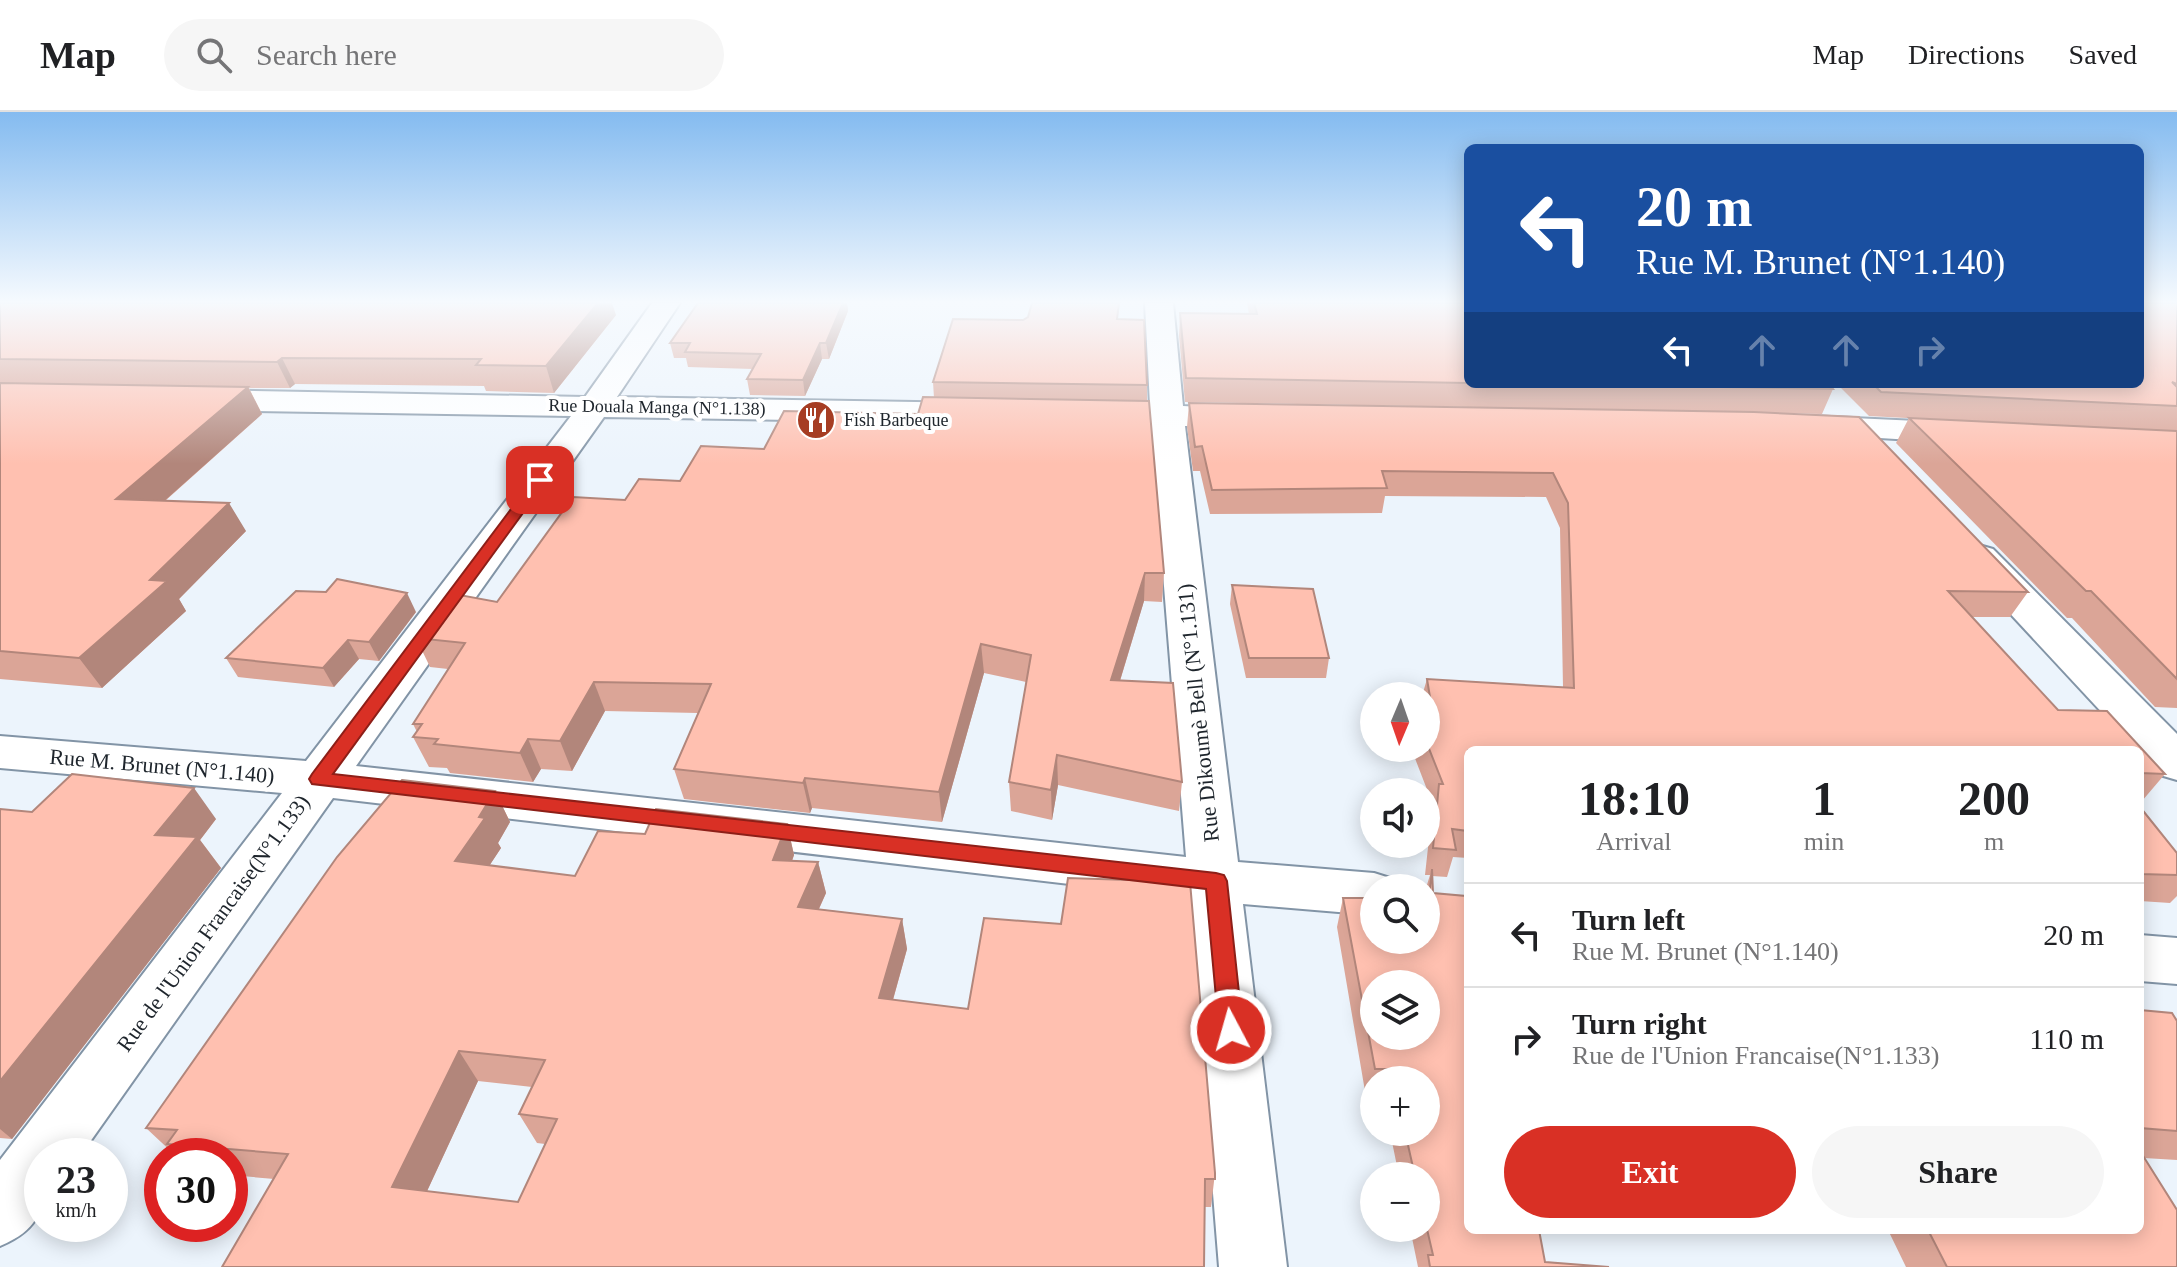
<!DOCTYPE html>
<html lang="en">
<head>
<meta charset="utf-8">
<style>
  :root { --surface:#fff; --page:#f6f6f6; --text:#202124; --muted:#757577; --line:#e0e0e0; --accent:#d93025 }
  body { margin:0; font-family:Georgia,serif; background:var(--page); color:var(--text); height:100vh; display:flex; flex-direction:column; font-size:30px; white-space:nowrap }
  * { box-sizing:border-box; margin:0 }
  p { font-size:26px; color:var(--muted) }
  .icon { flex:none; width:44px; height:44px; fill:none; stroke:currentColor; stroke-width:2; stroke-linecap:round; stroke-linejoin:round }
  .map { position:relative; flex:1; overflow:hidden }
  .details { position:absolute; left:1464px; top:634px; width:680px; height:488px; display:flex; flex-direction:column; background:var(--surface); border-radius:12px; box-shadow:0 4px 20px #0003 }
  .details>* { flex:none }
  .top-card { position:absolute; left:1464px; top:32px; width:680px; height:244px; border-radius:12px; box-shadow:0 4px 20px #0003; background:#1a4fa0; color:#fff; overflow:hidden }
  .needle { width:52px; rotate:182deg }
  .fabs { position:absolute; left:1360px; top:570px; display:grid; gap:16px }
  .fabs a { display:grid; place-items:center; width:80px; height:80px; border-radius:50%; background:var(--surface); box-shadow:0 4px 20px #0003; font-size:40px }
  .speed { position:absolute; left:24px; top:1026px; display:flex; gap:16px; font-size:40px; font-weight:700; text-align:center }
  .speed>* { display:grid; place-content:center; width:104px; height:104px; border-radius:50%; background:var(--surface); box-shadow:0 4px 20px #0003; line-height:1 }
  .speed small { font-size:20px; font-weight:400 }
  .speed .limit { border:12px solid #d22; background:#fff; color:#111 }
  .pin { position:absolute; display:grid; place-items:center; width:68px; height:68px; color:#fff; margin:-34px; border-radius:16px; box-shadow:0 4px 12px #0006 }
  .me { position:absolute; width:88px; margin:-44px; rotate:354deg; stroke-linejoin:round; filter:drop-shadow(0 0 6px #0008) }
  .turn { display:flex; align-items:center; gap:28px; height:168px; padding:0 40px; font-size:36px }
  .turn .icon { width:104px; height:104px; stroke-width:2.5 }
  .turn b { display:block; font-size:56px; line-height:68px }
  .lanes { display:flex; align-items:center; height:76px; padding:0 40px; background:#0003; justify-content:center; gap:40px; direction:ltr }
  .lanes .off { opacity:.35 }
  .eta { display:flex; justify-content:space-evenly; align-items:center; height:136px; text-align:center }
  .eta b { font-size:48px; font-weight:700; line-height:56px }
  .cta { display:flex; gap:16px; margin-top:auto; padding:16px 40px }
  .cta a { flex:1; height:92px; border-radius:48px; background:var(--accent); color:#fff; font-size:32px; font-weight:700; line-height:92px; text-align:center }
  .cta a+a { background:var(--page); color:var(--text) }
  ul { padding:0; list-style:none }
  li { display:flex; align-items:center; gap:24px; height:104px; padding:0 40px; border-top:2px solid var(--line) }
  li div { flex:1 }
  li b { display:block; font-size:30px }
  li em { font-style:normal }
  header { display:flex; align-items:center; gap:48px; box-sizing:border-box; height:112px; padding:0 40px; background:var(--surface); border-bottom:2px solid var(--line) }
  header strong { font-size:38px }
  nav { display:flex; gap:44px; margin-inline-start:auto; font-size:28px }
  .search { width:560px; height:72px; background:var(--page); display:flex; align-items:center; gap:20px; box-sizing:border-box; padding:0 28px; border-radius:44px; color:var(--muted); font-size:30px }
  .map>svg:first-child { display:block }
</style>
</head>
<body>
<header>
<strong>Map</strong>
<div class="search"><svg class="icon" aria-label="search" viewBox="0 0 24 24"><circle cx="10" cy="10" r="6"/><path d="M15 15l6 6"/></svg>Search here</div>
<nav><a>Map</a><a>Directions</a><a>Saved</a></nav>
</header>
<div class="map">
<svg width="2177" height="1155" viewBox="0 0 2177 1155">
  <rect width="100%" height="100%" fill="#ecf4fc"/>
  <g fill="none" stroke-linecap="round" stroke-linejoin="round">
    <g stroke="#8294a6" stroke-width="4">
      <g id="street">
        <path d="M652,191H680L617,285L977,291L989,294L993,301L989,308L977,311L604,305L356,654L1186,745L1151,314L1078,310L1074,303L1078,296L1090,293L1150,294L1145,191H1173L1183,294L1261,298L1265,305L1261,312L1249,315L1185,314L1238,750L1374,761L1393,767L1397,776H1374V803L1243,792L1287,1155H1219L1189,786L333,686L80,1044H42C42,1090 49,1113 0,1134V1048L282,681L0,656V624L306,649L571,304L194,298L183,295L178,288L183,281L194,278L585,285Z"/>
        <polygon points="1810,304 1961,311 1973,314 1978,321 1973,328 1961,331 1798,321 1793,314 1798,307"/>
        <polygon points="1979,433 1993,437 2177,622 2177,668 2160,663 1965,453 1960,445 1965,437"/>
        <polygon points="2140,823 2177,826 2177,872 2140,869"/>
      </g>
    </g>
    <use href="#street" fill="#fff" fill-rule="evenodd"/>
  </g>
  <g fill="#dba597" fill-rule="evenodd">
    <polygon points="0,191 616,203 554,281 486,279 484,274 295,272 290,276 249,276 262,302 165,389 246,419 179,487 186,499 102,576 0,567"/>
    <polygon points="698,191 847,191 848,199 829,247 822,247 805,284 750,283 747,267 753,257 688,255 686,246 674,246 670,231"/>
    <path d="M1247,191H1468V272H1829L1833,277L1822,302L1765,301L1859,305L2028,480L2010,505H1972L2058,598L2107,599L2165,662L2142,689H2140V638H1468V746L1453,745L1447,765L1432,764L1433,781L1466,784L1468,793V1118H1539L1545,1150L1609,1155H1418L1410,1116H1426V1064H1399L1390,1020H1426V968H1374V985H1366L1337,815L1343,786H1374V828H1426V776L1430,763H1425L1432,699L1433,693L1411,636H1426V584H1422L1427,567L1563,575L1560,416L1546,385L1385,384L1382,401L1210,402L1200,359H1193L1187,315L1189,291L1643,298L1185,290L1179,224L1180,201L1249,202ZM1374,872H1426V924H1374Z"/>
    <polygon points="2177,191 2177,596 2155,595 2072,506 2067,506 1896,331 1909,306 1981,310 1869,304 1837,272 2140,272"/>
    <polygon points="1118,207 1147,273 1147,289 1164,461 1162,490 1144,489 1120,569 1182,670 1179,699 1058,673 1052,708 1011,699 1009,670 1026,570 984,561 942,710 812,696 810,701 684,687 674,657 698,601 605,599 572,659 541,657 533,670 450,661 447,656 429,655 413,625 417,620 413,612 448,557 430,555 416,526 497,490 625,388 764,337 918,302 934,286 933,270"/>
    <polygon points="1232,473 1329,546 1326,566 1246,566 1230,492"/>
    <polygon points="416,500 379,549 359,547 334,575 238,565 226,546"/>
    <path d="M402,668L495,679L510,710L498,731L501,736L489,754L575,764L598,719L645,722L656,697L787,712L794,743L792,749L818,750L826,781L819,797L902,807L907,837L893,888L968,897L984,806L1061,812L1068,766L1190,770L1215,1061L1211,1095H1205L1204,1155H222L274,1067L230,1063V1044H176L146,1016L337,745ZM478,969L532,975L519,1002L537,1031L545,1032L518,1090L427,1079Z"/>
    <polygon points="2140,695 2177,741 2177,784 2170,791 2140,789"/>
    <polygon points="0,697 32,700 216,707 200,728 221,756 12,1027 0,1026"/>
    <polygon points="2140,898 2177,909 2177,1048 2144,1046 2177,1155 1906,1155 1888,1118 2140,1118"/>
  </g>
  <g fill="#b2867b">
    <polygon points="593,191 612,191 616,203 554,281 546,254"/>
    <polygon points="843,191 847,191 848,199 829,247 826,231"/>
    <polygon points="820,231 822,247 805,284 803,268"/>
    <polygon points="282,246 295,272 290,276 277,250"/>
    <polygon points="248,275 262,302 134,416 116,387"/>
    <polygon points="229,391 246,419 179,487 186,499 102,576 79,546 150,468"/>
    <polygon points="1145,461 1144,489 1111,598 1111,568"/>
    <polygon points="407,481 416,500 379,549 369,530"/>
    <polygon points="348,528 359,547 334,575 323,556"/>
    <polygon points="981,532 984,561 942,710 939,680"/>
    <polygon points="594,570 605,599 572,659 560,629"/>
    <polygon points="528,627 541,657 533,670 520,641"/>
    <polygon points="1057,643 1058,673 1052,708 1051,678"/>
    <polygon points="805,666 812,696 810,701 803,671"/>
    <polygon points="194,676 216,707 200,728 221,756 12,1027 0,1017 0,969 155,723"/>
    <polygon points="495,679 510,710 498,731 501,736 472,780 455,749 479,705"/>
    <polygon points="787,712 794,743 781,779 773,748"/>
    <polygon points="818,750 826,781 806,825 798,795"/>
    <polygon points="902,807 907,837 885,916 879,886"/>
    <polygon points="459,939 478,969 416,1103 392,1075"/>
  </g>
  <g fill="#ffc0b0" stroke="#b2867b" stroke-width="2" fill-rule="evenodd">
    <polygon points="0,191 598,191 546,254 476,253 481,247 282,246 277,250 0,247"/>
    <polygon points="698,191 843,191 826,231 820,231 803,268 747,267 761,242 685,240 690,231 670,231"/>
    <polygon points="1032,191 1119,191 1117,207 1144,208 1147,273 933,270 953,207 1023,208 1028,205"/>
    <polygon points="1254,191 1468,191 1468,271 1186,266 1180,201 1257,202"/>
    <polygon points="2140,191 2177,191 2177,272 2172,270 2177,275 2177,294 1881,280 1873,272 2140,272"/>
    <polygon points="0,271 248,275 116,387 229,391 150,468 167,469 79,546 0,539"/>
    <polygon points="1540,272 1829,272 1833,277"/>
    <polygon points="923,285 1149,289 1164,461 1145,461 1111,568 1173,571 1182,670 1057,643 1051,678 1009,670 1031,543 981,532 939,680 805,666 803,671 674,657 711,572 594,570 560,629 528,627 520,641 434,632 438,627 413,625 422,612 413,612 465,531 416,526 449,481 497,490 573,385 625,388 639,367 680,369 701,334 764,337 784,299 918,302"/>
    <polygon points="1189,291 1754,300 1859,305 2028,480 1948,479 2058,598 2107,599 2165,662 2140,661 2140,638 1468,638 1468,719 1452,717 1456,738 1433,736 1439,672 1443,672 1426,629 1426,586 1430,585 1427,567 1574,576 1568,391 1553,361 1382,359 1387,376 1212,378 1202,334 1195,335"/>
    <polygon points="1909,306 2177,319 2177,567 2091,479 2086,479"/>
    <polygon points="337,467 407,481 369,530 348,528 323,556 226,546 296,479 326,480"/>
    <polygon points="1232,473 1313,477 1329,546 1249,546"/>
    <polygon points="72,662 194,676 155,723 197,725 0,969 0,697 32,700"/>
    <path d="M402,668L495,679L479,705L485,706L455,749L575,764L598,719L645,722L656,697L787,712L773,748L818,750L798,795L902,807L879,886L968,897L984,806L1061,812L1068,766L1190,770L1215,1061V1067H1205L1204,1155H222L288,1042L167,1032L177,1018L146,1016L337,745ZM459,939L545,948L519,1002L557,1007L518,1090L392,1075Z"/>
    <polygon points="2140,695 2177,741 2177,763 2140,762"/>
    <path d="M1432,757L1433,781L1466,784L1468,793V1118H1539L1545,1150L1609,1155H1430L1428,1143H1433L1426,1113V1064H1415L1405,1020H1426V968H1394L1391,957H1375L1343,786H1374V828H1426V787H1429ZM1374,872H1426V924H1374Z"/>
    <polygon points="2140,898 2172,901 2177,909 2177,1019 2140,1016"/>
    <polygon points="2140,1039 2177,1098 2177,1155 1947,1155 1928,1118 2140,1118"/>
  </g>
  <linearGradient id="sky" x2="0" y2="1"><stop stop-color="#84bbf0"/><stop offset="0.54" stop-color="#f6fafe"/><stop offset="1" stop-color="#f6fafe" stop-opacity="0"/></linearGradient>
  <rect width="2177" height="352" fill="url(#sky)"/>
  <polygon fill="#d93025" stroke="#8d1f18" stroke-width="2" points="540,364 547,368 333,662 1216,761 1224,763 1227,769 1243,918 1239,925 1231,928 1222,925 1219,918 1206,777 312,672 309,667 312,662 535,365"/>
  <defs>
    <g id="restaurant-disc" transform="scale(2)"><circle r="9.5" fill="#a63d23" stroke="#fff"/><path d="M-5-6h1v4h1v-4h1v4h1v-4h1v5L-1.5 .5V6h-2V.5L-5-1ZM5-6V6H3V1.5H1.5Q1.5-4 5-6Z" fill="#fff"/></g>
  </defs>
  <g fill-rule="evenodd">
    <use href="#restaurant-disc" x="816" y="308"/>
  </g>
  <g text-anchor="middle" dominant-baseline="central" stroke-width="8" stroke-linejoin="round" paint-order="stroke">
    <g font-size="18" fill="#1e252c" stroke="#fff">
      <text transform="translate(657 295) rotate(1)">Rue Douala Manga (N°1.138)</text>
    </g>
    <g font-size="18" fill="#1e252c" stroke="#fff" text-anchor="start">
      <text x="844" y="308">Fish Barbeque</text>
    </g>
    <g font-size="22" fill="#1e252c" stroke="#fff">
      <text transform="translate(1198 601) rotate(-96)">Rue Dikoumè Bell (N°1.131)</text>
      <text transform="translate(162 654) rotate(5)">Rue M. Brunet (N°1.140)</text>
      <text transform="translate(213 811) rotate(-54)">Rue de l'Union Francaise(N°1.133)</text>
    </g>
  </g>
</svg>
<div class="fabs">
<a><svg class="needle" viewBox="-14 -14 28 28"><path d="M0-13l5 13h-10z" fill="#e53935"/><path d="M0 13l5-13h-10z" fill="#757577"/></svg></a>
<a><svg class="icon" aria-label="sound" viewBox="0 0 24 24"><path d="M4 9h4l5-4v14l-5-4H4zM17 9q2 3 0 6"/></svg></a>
<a><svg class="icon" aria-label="search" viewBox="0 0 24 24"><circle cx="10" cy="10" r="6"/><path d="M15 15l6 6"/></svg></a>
<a><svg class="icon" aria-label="layers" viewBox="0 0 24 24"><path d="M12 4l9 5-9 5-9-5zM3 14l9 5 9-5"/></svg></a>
<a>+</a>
<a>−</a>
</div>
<div class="speed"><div>23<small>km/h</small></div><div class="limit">30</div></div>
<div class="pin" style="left:540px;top:368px;background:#d93025"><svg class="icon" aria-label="arrive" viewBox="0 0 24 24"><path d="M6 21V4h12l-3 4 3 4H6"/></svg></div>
<svg class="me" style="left:1231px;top:918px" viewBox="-20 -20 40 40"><circle r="17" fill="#d93025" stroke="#fff" stroke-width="3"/><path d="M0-11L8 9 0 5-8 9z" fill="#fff"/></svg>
<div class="top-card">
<div class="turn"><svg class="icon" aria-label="left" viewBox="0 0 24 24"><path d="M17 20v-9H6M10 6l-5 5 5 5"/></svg><div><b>20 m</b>Rue M. Brunet (N°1.140)</div></div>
<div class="lanes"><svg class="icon" aria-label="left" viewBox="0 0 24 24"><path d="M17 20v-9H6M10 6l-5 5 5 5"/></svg><svg class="icon off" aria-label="ahead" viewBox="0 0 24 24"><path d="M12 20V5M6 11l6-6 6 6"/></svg><svg class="icon off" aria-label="ahead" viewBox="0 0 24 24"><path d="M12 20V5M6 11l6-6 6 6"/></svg><svg class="icon off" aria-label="right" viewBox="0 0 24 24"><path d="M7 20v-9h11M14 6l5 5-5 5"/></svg></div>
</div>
<section class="details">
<div class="eta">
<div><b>18:10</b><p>Arrival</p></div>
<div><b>1</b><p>min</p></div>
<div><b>200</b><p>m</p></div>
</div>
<ul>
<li><svg class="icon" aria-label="left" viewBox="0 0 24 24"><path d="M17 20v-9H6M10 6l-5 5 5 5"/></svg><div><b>Turn left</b><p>Rue M. Brunet (N°1.140)</p></div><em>20 m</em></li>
<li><svg class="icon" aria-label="right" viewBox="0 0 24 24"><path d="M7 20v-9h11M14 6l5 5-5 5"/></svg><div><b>Turn right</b><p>Rue de l'Union Francaise(N°1.133)</p></div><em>110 m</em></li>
</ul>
<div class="cta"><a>Exit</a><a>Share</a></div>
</section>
</div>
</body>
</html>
